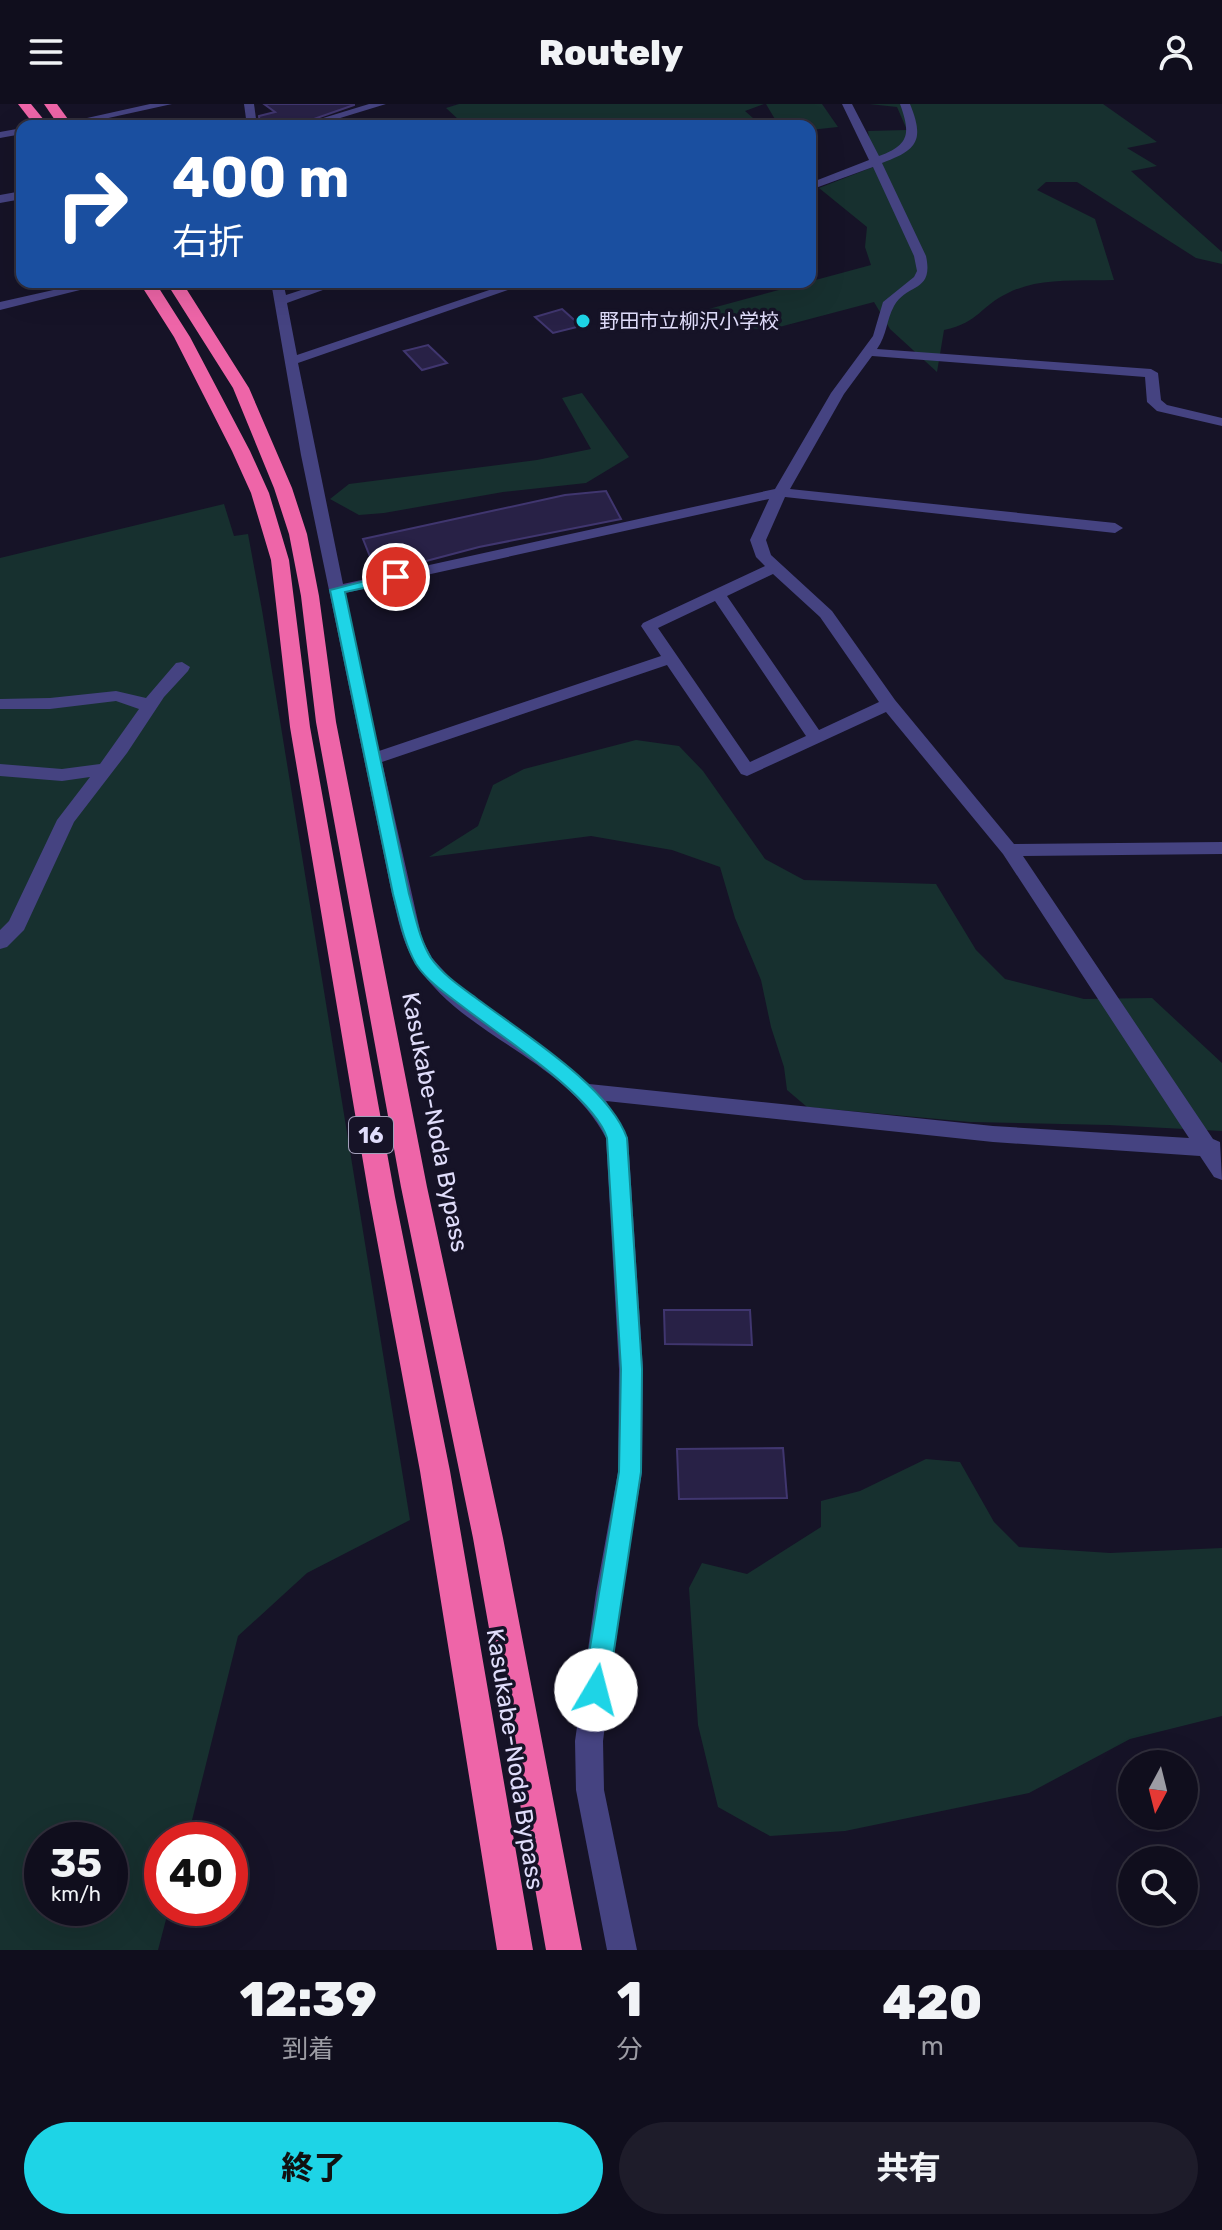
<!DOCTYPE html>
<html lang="ja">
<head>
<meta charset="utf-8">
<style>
  :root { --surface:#100e1d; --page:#1e1c2a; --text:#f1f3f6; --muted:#9c9ca4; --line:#302e3b; --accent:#1ed4e6 }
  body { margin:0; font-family:Rubik,"Noto Sans JP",sans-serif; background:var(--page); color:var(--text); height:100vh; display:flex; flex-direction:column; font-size:30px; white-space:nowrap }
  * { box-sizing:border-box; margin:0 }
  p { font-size:26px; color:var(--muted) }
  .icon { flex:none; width:44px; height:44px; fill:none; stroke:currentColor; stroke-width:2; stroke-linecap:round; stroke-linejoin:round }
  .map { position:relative; height:1846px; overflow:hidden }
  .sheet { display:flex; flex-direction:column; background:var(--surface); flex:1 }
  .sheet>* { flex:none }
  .top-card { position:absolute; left:16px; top:16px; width:800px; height:168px; border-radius:16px; box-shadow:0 8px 32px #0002,0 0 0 2px var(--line); background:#1a4fa0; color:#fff; overflow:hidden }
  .needle { width:52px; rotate:187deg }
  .buttons { position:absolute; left:1118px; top:1646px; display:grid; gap:16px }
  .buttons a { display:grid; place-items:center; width:80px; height:80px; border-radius:50%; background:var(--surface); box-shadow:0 8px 32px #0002,0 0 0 2px var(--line); font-size:40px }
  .speed { position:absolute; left:24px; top:1718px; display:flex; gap:16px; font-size:40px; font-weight:700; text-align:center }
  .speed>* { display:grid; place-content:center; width:104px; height:104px; border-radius:50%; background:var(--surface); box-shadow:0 8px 32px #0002,0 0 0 2px var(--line); line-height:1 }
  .speed small { font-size:20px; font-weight:400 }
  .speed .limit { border:12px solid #d22; background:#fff; color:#111 }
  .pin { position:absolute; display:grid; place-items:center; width:68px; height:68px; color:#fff; margin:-34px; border:4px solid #fff; border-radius:50%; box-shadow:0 2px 8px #0007 }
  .me { position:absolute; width:88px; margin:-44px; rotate:8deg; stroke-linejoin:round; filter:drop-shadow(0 0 6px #0008) }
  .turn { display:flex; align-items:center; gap:28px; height:168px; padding:0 24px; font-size:36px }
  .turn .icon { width:104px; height:104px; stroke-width:2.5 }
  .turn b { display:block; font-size:56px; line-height:68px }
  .eta { display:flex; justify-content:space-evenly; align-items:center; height:136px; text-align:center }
  .eta b { font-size:48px; font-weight:800; line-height:56px }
  .primary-button { display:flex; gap:16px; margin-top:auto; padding:16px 24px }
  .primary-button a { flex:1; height:92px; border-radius:48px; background:var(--accent); color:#111; font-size:32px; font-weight:800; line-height:92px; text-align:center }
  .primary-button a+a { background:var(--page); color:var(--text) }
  header { display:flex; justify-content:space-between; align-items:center; height:104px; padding:0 24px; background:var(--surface); font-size:36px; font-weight:800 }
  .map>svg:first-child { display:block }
</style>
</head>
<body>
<header><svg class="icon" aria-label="menu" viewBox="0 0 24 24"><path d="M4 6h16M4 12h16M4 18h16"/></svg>Routely<svg class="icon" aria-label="person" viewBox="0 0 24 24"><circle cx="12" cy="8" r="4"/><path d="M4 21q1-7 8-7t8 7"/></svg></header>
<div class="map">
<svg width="1222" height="1846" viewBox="0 0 1222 1846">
  <rect width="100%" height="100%" fill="#161327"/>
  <g fill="#17302f" fill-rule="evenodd">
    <polygon points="459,0 764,0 745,7 762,22 442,22 459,16 446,4"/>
    <polygon points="766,0 822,0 838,23 810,26 810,22 779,22"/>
    <path d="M869,0H1103L1157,38L1127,44L1157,62L1131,67L1222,148V160L1196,154L1077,78H1046L1037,86L1095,115L1114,176C1080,177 1039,173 1008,189C980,202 980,218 944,226L937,268L890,225L874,198L768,226L668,216L871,161L865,143L867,123L819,84L873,63L868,27L907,26L897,3Z"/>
    <polygon points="582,289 629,353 586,379 503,388 384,409 359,411 330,395 349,380 537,356 591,345 562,294"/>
    <path d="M224,400L234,432L248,430L262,506L410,1416L307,1469L238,1532L187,1736H162V1804H169L158,1846H0V454ZM42,1736H110V1804H42Z"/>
    <polygon points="636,636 679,642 703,667 765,755 804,776 936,780 976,846 1005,875 1084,895 1152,894 1222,959 1222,1027 1109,1021 970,1018 807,1003 787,986 784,963 771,923 761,876 735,814 720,763 672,746 591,732 429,753 478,722 493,681 524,665"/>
    <polygon points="926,1355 960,1358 994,1418 1019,1443 1110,1449 1222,1444 1222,1612 1130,1635 1029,1689 845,1727 770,1732 718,1703 698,1621 689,1484 702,1459 747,1470 821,1423 821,1397 860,1387"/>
  </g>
  <g fill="#282146" stroke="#40366f" stroke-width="2">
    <polygon points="264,0 354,0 354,1 294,22 260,22 259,12 275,8"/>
    <polygon points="562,205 581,222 553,229 535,213"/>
    <polygon points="428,241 447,259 422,266 404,247"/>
    <polygon points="606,387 621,415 479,443 377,470 363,435 565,391"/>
    <polygon points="664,1206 750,1206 752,1241 665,1240"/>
    <polygon points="783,1344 787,1394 679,1395 677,1345"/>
  </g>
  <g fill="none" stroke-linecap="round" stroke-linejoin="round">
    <g fill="#454381" fill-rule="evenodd">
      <polygon points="150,0 172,0 72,22 60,20"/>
      <polygon points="244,0 254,0 257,22 247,22"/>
      <polygon points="369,0 386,0 314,22 297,22"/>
      <path d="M842,0H852L879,52C909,41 911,30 900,0H910C925,37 917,46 882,59L926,152C934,189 907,179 894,202C886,217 887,231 877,245L1151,265L1158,269L1161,296L1167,301L1222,314V322L1157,307L1147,298L1145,273L872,252L844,290L790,385L1115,419L1123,424L1115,429L785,393L766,436L771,451L832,507L895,596L1014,740L1222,738V750L1023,752L1213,1035L1220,1038L1222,1076L1214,1073L1200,1052L993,1038L606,997L628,1034L643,1265L642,1368L622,1489L603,1637L604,1686L637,1846H607L576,1686L575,1637L596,1489L618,1368L619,1265L606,1034C565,954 464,934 416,860C402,839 398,814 392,790L301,351L271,178H283L286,191L326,178H345L287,199L297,251L513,178H531L298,259L343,480L775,385L831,289L873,232L883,198L914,173L917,167L914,152L873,63L810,86V79L869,56ZM769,395L750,436L756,453L765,462L643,519L641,522L661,552L379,647L345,489ZM773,470L820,513L879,598L819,626L727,492ZM715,497L806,632L750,658L658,524ZM667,561L741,670L747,672L886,608L1003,750L1189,1034L993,1022L589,980L452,876L432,854L422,835L382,658Z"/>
      <polygon points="22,24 22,30 0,34 0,28"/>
      <polygon points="22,87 22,95 0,99 0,91"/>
      <polygon points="89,178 112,178 0,206 0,198"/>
      <polygon points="182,558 190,563 188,567 164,593 127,649 74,718 24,826 7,843 0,845 0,826 9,817 57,716 90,673 62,677 0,672 0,660 62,665 100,660 139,605 116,597 50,605 0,605 0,595 50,594 116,587 146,594 176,559"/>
    </g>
    <g fill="#ee65a8" fill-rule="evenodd">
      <polygon points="18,0 31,0 49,22 35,22"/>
      <polygon points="44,0 57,0 73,22 59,22"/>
      <polygon points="139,178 155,178 190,233 250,347 269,389 289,456 310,623 395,1093 450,1367 533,1846 497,1846 420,1367 369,1093 290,623 271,456 251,389 232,347 174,233"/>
      <polygon points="166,178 182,178 249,284 292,384 307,430 319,492 336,618 427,1083 503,1434 582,1846 546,1846 473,1434 401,1083 316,618 301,492 289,430 274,384 233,284"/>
    </g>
  </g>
  <path fill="#1ed4e6" stroke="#148a96" stroke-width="2" d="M396,469L401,470V476L345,488L409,790C415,810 419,835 431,854C442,870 461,883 476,894C521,928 609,982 627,1034L642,1265L641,1368L608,1586L604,1594L596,1598L587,1594L583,1586L619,1368L621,1265L607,1034C594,992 499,931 462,902C446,890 427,877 416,860C404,839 399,813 393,790L330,486Z"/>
  <circle fill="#1ed4e6" stroke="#161327" stroke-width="3" cx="583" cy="217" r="8"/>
  <g text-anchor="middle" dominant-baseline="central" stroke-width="7" stroke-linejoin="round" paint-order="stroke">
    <g font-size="20" fill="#e0ddfb" stroke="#161327" text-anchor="start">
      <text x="599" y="217">野田市立柳沢小学校</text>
    </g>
    <rect fill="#161327" stroke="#a3a0bb" stroke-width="2" x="349" y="1013" width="44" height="36" rx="6"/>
    <g font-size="22" font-weight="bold" fill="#e0ddfb">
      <text x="371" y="1031">16</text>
    </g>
    <g font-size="24" fill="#e0ddfb" stroke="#161327">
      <text transform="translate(435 1018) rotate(79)">Kasukabe-Noda Bypass</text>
      <text transform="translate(515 1655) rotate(81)">Kasukabe-Noda Bypass</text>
    </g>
  </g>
</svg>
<div class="buttons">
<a><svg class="needle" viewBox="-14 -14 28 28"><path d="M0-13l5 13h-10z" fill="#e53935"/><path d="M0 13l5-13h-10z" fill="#9c9ca4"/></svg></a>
<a><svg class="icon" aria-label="search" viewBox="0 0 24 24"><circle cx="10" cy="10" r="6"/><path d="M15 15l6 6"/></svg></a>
</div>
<div class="speed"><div>35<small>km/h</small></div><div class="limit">40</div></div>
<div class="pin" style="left:396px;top:473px;background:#d93025"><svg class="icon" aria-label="arrive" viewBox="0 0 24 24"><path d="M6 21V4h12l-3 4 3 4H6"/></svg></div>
<svg class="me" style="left:596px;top:1586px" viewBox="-20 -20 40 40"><circle r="19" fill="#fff"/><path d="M0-13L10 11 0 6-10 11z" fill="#1ed4e6"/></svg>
<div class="top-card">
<div class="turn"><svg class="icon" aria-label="right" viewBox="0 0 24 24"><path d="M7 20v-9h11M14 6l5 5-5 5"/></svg><div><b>400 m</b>右折</div></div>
</div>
</div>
<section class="sheet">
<div class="eta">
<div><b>12:39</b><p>到着</p></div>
<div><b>1</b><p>分</p></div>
<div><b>420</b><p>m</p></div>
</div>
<div class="primary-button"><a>終了</a><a>共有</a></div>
</section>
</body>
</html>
